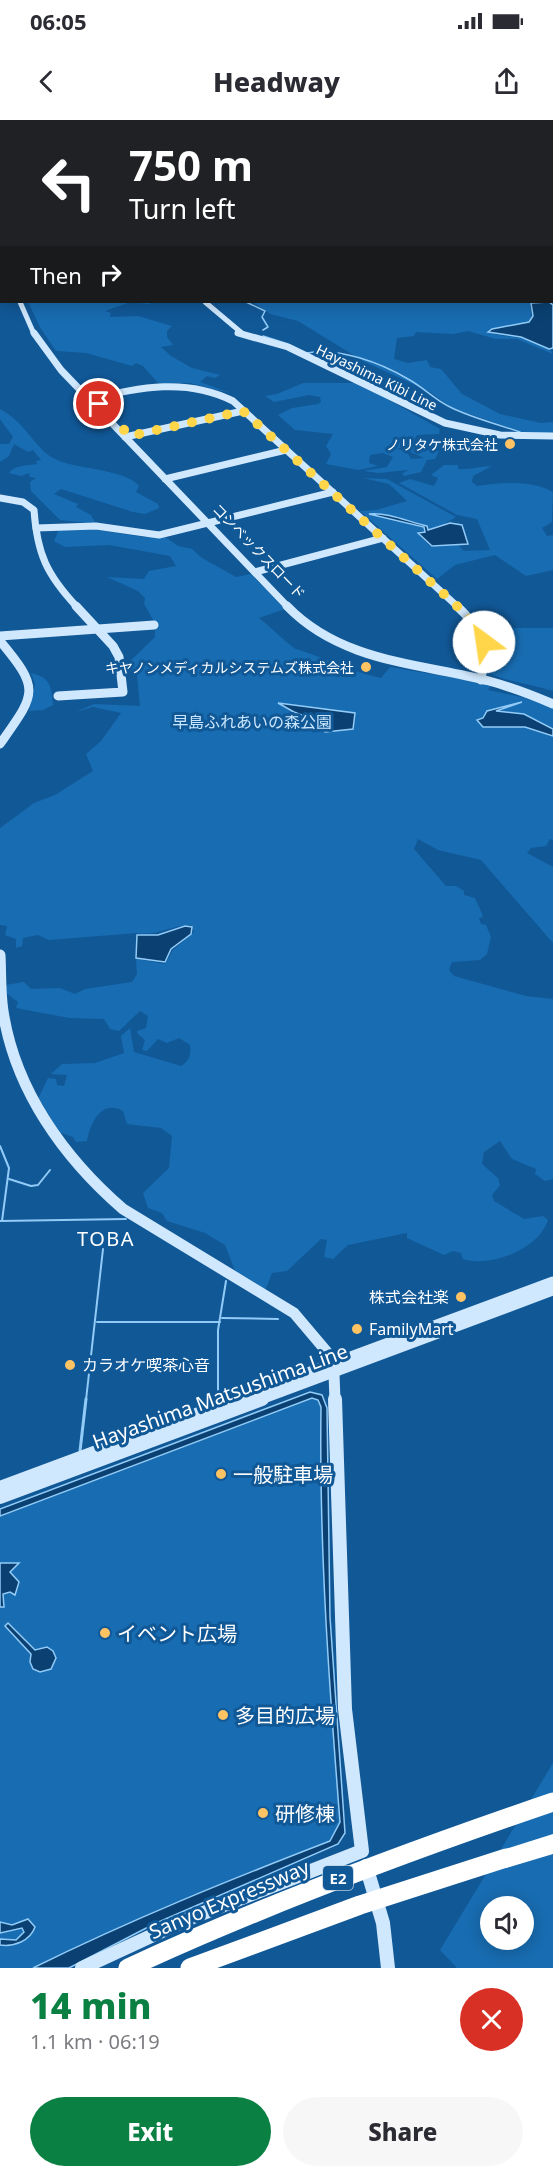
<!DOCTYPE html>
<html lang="en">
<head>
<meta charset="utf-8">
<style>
  :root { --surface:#fff; --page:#f7f7f7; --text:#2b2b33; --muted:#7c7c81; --accent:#0b8043 }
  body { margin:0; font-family:"Noto Sans","Noto Sans JP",sans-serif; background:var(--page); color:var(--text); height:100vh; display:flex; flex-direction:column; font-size:22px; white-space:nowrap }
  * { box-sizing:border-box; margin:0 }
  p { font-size:20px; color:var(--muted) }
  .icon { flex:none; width:33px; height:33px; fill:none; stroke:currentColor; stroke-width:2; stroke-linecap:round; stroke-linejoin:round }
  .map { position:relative; height:1848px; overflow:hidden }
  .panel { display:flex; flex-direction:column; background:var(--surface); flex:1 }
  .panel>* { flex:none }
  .top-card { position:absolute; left:0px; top:0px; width:554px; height:183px; box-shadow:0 3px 15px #0003; background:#202124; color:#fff; overflow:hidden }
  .controls { position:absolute; left:480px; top:1776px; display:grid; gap:12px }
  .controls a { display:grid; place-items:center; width:54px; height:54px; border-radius:50%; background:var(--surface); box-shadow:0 3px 15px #0003; font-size:30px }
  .pin { position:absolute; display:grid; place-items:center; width:51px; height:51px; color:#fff; margin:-26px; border:3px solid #fff; border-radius:50%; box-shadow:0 2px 6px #0007 }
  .me { position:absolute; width:66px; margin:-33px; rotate:329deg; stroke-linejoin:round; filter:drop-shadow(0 0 4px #0008) }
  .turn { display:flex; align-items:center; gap:21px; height:126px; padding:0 30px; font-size:27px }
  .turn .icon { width:78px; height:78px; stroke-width:2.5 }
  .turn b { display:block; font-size:42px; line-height:51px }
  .then { display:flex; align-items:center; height:57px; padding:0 30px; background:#0003; gap:12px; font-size:22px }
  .round { display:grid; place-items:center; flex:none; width:63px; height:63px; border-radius:32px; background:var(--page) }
  .overview { display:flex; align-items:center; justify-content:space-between; height:102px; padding:0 30px }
  h1 { font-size:36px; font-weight:800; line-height:45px; color:var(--accent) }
  .primary-button { display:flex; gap:12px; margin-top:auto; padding:12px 30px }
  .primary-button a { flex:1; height:69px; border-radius:36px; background:var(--accent); color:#fff; font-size:24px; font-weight:800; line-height:69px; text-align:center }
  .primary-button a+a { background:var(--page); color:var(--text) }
  .status { display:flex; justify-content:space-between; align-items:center; height:42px; padding:0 30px; background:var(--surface); direction:ltr }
  .status svg { height:16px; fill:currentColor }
  header { display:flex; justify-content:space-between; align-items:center; height:78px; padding:0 30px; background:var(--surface); font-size:27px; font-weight:800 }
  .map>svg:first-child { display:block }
</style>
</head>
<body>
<div class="status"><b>06:05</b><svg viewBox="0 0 49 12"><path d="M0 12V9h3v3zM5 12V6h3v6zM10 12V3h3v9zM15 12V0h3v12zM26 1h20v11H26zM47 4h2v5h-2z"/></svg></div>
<header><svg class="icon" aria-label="back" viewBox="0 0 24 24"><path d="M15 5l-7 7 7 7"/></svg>Headway<svg class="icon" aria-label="share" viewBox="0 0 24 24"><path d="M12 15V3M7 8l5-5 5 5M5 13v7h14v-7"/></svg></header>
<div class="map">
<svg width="553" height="1848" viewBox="0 0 553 1848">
  <rect width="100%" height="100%" fill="#115897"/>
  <g fill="#186cb1" fill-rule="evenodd">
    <polygon points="28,182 190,182 151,182 149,184 131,182 105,191 111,193 110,197 138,196 172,206 167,211 167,217 173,225 161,227 171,236 192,248 220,255 215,258 207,256 200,262 230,273 190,263 158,263 143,246 136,243 132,246 86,233 56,231 40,207"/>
    <path d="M253,182H530L531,198L527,203L490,209L486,212C506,219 543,215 553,234L517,219H496L468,211L453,214L416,212L414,216L397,218L394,239L408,243L427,240L430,247L441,249L462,274L500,294L541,303L553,302V315L525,313L452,288L430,272L363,241L298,201L270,194Z"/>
    <polygon points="303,263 359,263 440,309 439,314 417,315 412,323 423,326 420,329 397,328 408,334 411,339 424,338 402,328 439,331 435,339 427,340 421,352 404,356 402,354 408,350 379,353 363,351 387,347 393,337 383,333 370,335 369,343 378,346 358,350 326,344 331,334 326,326 333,314 295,310 278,295 292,288 318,284 321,282 320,277 309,275 274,282 265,276 277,274"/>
    <path d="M0,289C24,301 36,329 53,338C74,350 124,348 139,366L136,372L158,384L159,388L145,394L133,392L61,369L54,374L78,384L76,387L91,395L96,404L60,400L31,371L30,362L36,358L30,357L29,353L21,356L9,353C16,344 28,346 37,344L36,341L41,340L33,330L28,332L14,324L9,336L0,342V324H9L13,317L0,299Z"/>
    <path d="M444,345H458V349C471,350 480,346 492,346L473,356L472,362L477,366C500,362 533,360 553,372L552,402L542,408L547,416L553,415V450L526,456L495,435L455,445L437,459L360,391L376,390L407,381L389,364L363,358L387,359L456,397L438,408L416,412L431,427L465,425L459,426L464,431L490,430L477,399L457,395L399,363L410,359L434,366L438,358L431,355Z"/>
    <path d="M84,408L144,417L164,416L178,426L192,429L202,438L236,457L251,454L285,489L259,498C266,503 291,527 296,529C323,537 351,552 381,558L390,547L478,562L491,565L488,570L526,578L553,588V720L550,719L546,726L531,728L527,733L553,747V823L481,740L438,730L418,719L414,729L446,766H456L464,771V775L475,778L483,796L479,799L481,804L486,805L491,817L487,834L480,840L452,842L449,850L454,856L526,876L553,879V1059L545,1061L535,1054L536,1049L512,1039L500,1021L484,1032L482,1044L498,1058L500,1065L492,1075L494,1081L524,1099L543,1096L548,1100C539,1129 491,1148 463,1139L461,1133L453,1131L444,1135L407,1118V1113L348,1125L333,1139L324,1137L327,1120L321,1119L287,1151L272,1153L265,1171L236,1153L225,1125L205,1113L167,1101L162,1093L148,1088L143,1073L169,1048L172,1016L161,1008L127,1004L123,991C101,979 90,1004 87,1021L76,1022L73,1017L58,1012L38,979L48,958L56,959L57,965L64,966L67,955L51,954L62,944L95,943L124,933L121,916L130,908L134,932L181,946C190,940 191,935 190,925L179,918L167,923L158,919L147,931L142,930L145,920L138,914L137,911L146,908L148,896L140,891L119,911L110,909L104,899L69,898L16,888L18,882L6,873L5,865L24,862L31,869L60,868L75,874L85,869L132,862L137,854L136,839L165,844L173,830L194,812L191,805C171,805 159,816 137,813L49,820L38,815L23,818L22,826L16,828V819L5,815L7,806L0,805V708L34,683L55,675L93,651L86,634L101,621L121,593L93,587L76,592L94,584L140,586L137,555L132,552H123V548L155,517V503L144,484L145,478L138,471L107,457L144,459L149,451L176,446L170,436L109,425L65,427L54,421L59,409Z"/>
    <path d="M482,508H553V571C536,565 500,560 487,552L490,528Z"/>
    <path d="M31,553C51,558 51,566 53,585L43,590L29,591L35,564Z"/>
    <path d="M313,1278L318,1280L321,1287C319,1425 329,1564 340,1702L330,1721L174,1783L33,1848H0V1396Z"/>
    <path d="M553,1643V1848H457L440,1830ZM490,1786H524V1820H490Z"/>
  </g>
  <g fill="#0a4172" stroke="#92cbf7" stroke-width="1.5">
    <polygon points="531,183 549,182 553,185 553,228 549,229 521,217 488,212 492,209 529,202 533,196"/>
    <path d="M369,394C388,392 409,402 427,406L428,410L450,403L462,405L468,424L432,426L418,413L425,412L424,407Z"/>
    <polygon points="522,582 496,591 524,594 553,609 553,616 525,607 483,607 477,600 483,598 487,591"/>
    <polygon points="278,583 355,593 353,609 325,612 317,601 294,592"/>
    <polygon points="185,806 192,807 191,814 171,829 165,842 136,838 137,815 158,815"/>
    <path d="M310,1272L322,1275L327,1288L330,1497L345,1713L338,1724L154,1804L69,1848H33C130,1800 229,1760 330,1721L340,1702C329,1564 319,1425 321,1287L318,1280L312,1278L0,1396V1389Z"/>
    <polygon points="0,1443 19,1443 10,1452 19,1462 15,1475 10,1472 3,1474 4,1487 0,1487"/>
    <polygon points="8,1503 35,1530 47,1527 53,1531 56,1538 51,1549 40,1552 33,1549 30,1542 31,1534 5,1506"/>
    <path d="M28,1799L35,1807C30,1821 14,1827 0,1825V1819L16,1820L24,1812L22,1808L0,1813V1802L12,1805Z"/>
  </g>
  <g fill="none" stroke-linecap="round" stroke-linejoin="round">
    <g stroke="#92cbf7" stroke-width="1.5">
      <polyline points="246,182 265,191 262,197 268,207 263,210"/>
      <polyline points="263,216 288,224"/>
      <path d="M307,233C339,227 381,243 408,259C423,267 435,280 450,287C472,298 497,304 520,312"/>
    </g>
    <g stroke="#92cbf7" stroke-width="2">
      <polyline points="0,1026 9,1048 2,1101"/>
      <polyline points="9,1059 31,1066 38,1065 50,1050"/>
      <polyline points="0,1101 126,1099"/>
      <polyline points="222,1198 278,1199"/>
      <polyline points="97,1202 220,1202"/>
      <polyline points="86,1280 103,1129"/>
      <polyline points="218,1280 218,1210 226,1161"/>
    </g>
    <polyline stroke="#92cbf7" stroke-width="3" points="80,1331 86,1279"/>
    <g stroke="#d0e8fd" stroke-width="5">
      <polyline points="0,2 4,0"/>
      <polyline points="53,2 56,0"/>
      <polyline points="140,2 143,0"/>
      <polyline points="193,2 195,0"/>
      <polyline points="20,182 34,214"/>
      <polyline points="205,182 243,214"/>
    </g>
    <g stroke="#d0e8fd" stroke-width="7">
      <polyline points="34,213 61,250 288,487"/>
      <polyline points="238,213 288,227 445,303 500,315 553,316"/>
      <path d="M89,279C139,268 185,257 233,281L458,487"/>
      <polyline points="125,317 243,291"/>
      <polyline points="165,359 286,330"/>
      <path d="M0,378L23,382L34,390C37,434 47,455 77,487"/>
      <polyline points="36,408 96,406 159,415 333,372"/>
      <polyline points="255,452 383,418"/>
    </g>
    <g stroke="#d0e8fd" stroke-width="9">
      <path d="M287,486C341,542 418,543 489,561C511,567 532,575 553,584"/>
      <path d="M457,486C480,507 487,528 481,560"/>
      <polyline points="0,516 154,505"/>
      <path d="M0,521C41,570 36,573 0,624"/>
      <polyline points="58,576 123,572 119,537 113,526 76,486"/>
    </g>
    <g stroke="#d0e8fd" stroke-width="11">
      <path d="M0,835C1,853 0,872 3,891C15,970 64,1038 123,1089L294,1193L327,1232L334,1254L335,1280"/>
      <polyline points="235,1280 553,1162"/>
      <polyline points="258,1280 553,1170"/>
    </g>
    <g stroke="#d0e8fd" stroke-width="14">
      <polyline points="0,1368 239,1279"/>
      <polyline points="0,1377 262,1279"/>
      <polyline points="366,1746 383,1803 388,1848"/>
      <polyline points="82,1848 188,1799 362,1731 345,1589 335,1279"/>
    </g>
    <polyline stroke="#edf6ff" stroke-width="12" points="89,0 97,2"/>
    <g fill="#fff" fill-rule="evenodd">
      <rect x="552" y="27" width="1" height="4"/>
      <polygon points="553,1714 553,1734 506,1748 499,1745 496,1738 499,1731"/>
    </g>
    <g stroke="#fff" stroke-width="19">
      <path d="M128,1848C266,1784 409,1731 553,1682"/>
      <polyline points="190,1848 360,1785 506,1738"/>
    </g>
  </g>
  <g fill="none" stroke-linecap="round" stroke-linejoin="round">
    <polyline stroke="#ffd54a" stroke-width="10" stroke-dasharray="0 18" points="99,284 130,316 243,291 469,497 484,522"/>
  </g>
  <g fill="#ffc363" stroke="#115897" stroke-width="2">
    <circle cx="510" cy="324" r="6"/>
    <circle cx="366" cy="547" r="6"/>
    <circle cx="461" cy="1177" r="6"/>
    <circle cx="357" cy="1209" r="6"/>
    <circle cx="70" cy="1245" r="6"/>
    <circle cx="221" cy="1354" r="6"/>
    <circle cx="105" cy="1513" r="6"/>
    <circle cx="223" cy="1595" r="6"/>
    <circle cx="263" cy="1693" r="6"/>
  </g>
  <g text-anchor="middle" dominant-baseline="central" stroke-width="6" stroke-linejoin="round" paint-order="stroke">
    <g font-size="14" fill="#fff" stroke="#115897">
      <text transform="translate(377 257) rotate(26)">Hayashima Kibi Line</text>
      <text transform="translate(259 431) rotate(46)">コンベックスロード</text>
    </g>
    <g font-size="14" fill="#fff" stroke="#115897" text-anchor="end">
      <text x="498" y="324">ノリタケ株式会社</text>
      <text x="354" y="547">キヤノンメディカルシステムズ株式会社</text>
    </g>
    <rect fill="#115897" stroke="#b8cde0" stroke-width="1.5" x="323" y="1746" width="30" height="24" rx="4.5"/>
    <g font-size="15" font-weight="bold" fill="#fff">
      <text x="338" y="1758">E2</text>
    </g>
    <g font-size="16" fill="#c9e6fe" stroke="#115897">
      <text x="252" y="602">早島ふれあいの森公園</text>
    </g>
    <g font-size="16" fill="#fff" stroke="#115897" text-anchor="start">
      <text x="449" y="1177" text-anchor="end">株式会社楽</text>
      <text x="369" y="1209">FamilyMart</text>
      <text x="82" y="1245">カラオケ喫茶心音</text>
    </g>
    <g font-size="20" letter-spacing="1.5" fill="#fff" stroke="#115897">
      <text x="106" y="1118">TOBA</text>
    </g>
    <g font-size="20" fill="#fff" stroke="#115897">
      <text transform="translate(220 1276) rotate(-20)">Hayashima Matsushima Line</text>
      <text transform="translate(229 1779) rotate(-23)">Sanyo Expressway</text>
    </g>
    <g font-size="20" fill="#fff" stroke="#115897" text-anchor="start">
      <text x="233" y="1354">一般駐車場</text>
      <text x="117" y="1513">イベント広場</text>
      <text x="235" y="1595">多目的広場</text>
      <text x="275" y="1693">研修棟</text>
    </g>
  </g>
</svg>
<div class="controls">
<a><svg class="icon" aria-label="sound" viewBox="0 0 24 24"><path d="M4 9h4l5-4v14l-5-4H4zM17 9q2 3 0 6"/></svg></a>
</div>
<div class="pin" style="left:99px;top:284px;background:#d93025"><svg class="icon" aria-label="arrive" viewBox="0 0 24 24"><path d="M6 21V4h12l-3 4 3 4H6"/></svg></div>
<svg class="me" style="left:484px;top:522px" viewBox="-20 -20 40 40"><circle r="19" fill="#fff"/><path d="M0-13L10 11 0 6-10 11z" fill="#ffd54a"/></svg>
<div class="top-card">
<div class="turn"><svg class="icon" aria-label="left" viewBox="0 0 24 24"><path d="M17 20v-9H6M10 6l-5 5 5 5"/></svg><div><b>750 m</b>Turn left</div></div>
<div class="then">Then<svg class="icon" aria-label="right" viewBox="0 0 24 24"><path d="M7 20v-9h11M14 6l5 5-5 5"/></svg></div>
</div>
</div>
<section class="panel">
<div class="overview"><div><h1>14 min</h1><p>1.1 km · 06:19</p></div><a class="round" style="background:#d93025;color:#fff"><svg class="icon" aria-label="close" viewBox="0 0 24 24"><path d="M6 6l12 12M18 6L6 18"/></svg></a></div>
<div class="primary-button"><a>Exit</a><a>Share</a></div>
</section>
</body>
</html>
